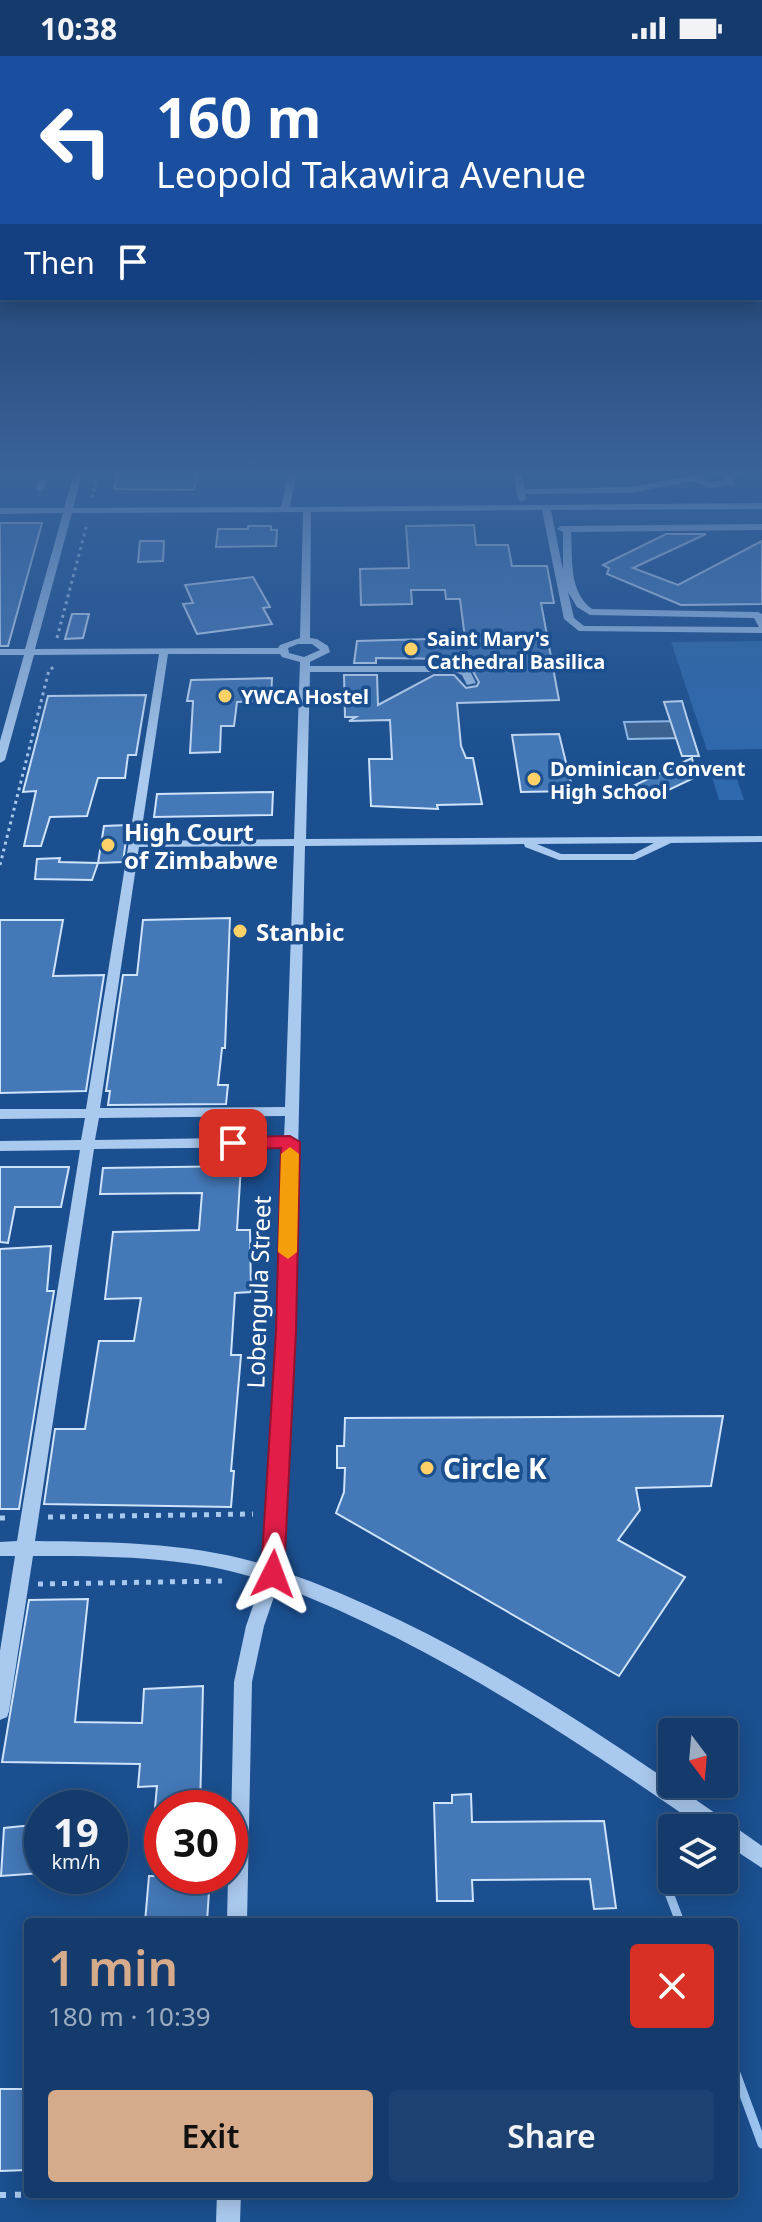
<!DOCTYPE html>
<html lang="en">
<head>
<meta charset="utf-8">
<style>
  :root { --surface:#143b6b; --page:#1d4271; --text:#f1f3f6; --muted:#9dadc1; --line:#33557e; --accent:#d6ab8b }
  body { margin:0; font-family:"Noto Sans",sans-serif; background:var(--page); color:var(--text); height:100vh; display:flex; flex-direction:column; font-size:30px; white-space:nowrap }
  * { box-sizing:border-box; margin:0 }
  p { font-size:26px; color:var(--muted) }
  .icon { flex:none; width:44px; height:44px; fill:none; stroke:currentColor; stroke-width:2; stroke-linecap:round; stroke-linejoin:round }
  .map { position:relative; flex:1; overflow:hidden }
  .side { position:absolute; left:24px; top:1862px; width:714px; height:280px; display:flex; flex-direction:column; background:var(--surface); border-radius:8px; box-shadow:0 4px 20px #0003,0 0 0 2px var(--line) }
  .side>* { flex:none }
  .hud { position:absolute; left:0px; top:0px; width:762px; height:244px; box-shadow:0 4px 20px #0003,0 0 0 2px var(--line); background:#1a4fa0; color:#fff; overflow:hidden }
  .needle { width:52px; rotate:164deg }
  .buttons { position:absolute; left:658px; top:1662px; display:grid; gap:16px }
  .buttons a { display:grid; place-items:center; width:80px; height:80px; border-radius:8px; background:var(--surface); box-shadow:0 4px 20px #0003,0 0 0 2px var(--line); font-size:40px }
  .speed { position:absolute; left:24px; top:1734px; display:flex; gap:16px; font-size:40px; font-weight:700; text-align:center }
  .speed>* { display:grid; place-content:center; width:104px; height:104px; border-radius:50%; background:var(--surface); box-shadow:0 4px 20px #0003,0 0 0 2px var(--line); line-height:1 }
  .speed small { font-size:20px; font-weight:400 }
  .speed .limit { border:12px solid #d22; background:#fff; color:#111 }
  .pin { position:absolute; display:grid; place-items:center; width:68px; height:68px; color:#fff; margin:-34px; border-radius:16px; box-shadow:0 4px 12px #0006 }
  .me { position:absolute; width:88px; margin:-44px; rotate:3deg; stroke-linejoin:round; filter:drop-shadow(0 0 6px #0008) }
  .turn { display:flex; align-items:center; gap:28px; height:168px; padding:0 24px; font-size:36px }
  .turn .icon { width:104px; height:104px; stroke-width:2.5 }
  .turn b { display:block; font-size:56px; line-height:68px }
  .then { display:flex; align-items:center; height:76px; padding:0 24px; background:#0003; gap:16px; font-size:30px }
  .round { display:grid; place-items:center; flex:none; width:84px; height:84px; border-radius:8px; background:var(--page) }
  .overview { display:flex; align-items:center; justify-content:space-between; height:136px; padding:0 24px }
  h1 { font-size:48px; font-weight:600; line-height:60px; color:var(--accent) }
  .cta { display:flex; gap:16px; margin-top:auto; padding:16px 24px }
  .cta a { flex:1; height:92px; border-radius:8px; background:var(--accent); color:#111; font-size:32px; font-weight:600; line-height:92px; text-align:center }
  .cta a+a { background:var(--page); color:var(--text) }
  .status { display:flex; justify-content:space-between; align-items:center; height:56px; padding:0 40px; background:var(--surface); direction:ltr }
  .status svg { height:22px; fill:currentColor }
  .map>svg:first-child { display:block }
</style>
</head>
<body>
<div class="status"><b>10:38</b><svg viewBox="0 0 49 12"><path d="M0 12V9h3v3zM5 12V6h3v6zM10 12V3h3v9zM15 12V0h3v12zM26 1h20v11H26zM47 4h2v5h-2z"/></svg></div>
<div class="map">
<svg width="762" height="2166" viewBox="0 0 762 2166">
  <rect width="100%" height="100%" fill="#1b4f8f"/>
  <g fill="#2e69ad">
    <polygon points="762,585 762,693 707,694 671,586"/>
    <polygon points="711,717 735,717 744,744 719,744"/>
  </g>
  <polygon fill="#3c6290" stroke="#9cc4f0" stroke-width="2" points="683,665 688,682 628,683 624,666"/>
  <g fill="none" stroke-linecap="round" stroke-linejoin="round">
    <g stroke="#9cc4f0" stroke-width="9">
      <polyline points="661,1816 680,1866"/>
      <polyline points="734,2012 762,2088"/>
    </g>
  </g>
  <g fill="#4478b7" stroke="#cfe3fa" stroke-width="2">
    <polygon points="171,414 198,414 194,434 114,433 118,415"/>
    <polygon points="0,467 42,467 8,590 0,590"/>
    <polygon points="474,469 476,489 508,489 512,510 547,510 554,547 541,547 559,644 457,647 461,690 466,702 473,702 482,748 437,749 438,753 371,750 369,703 392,703 390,664 349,665 356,661 345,661 344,619 377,619 378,649 434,619 454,619 466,632 477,630 479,626 471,612 456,607 464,603 376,602 376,607 354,607 357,585 465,582 460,543 446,543 445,534 411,534 412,548 361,549 360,513 409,512 406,470"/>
    <polygon points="248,470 271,470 271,474 277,474 276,490 216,491 218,473 248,473"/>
    <polygon points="666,478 706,478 633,512 678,529 762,485 762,548 681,549 607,518 609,512 603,509"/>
    <polygon points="140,485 164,485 163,505 138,506"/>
    <polygon points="253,521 270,551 263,552 272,568 197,578 183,548 193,547 185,529"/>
    <polygon points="72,558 89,558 83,582 65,583"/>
    <polygon points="272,622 271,644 237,646 234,670 221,670 220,696 190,697 193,645 187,645 191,624"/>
    <polygon points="146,639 136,699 128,699 125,722 98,722 87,760 50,761 41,790 24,790 36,735 23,736 48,640"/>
    <polygon points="682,645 687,662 699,700 682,700 664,646"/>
    <polygon points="559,678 573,735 521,736 512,679"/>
    <polygon points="692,702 696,721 656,740 635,729"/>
    <polygon points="273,736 272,759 154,761 157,738"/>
    <polygon points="128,769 123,806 98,807 104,770"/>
    <polygon points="60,802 59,806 98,807 92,824 35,823 37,803"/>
    <polygon points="230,862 225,992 222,992 218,1029 228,1029 226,1048 108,1049 110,1035 106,1035 123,919 137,919 143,864"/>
    <polygon points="0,864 63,864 53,920 104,919 86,1035 0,1037"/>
    <polygon points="241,1110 237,1174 250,1174 251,1236 235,1237 231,1299 241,1299 231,1415 234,1415 231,1451 44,1448 55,1373 85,1373 99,1285 134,1285 141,1242 105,1243 113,1176 199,1174 202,1137 100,1138 103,1112"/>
    <polygon points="0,1111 69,1111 61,1151 15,1151 8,1187 0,1186"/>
    <polygon points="51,1190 47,1235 54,1235 19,1453 0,1453 0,1193"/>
    <polygon points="723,1360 711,1430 636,1432 640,1454 618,1484 685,1521 619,1620 336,1457 344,1436 345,1412 337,1412 337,1390 344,1390 345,1362"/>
    <polygon points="88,1543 75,1666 142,1667 144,1633 203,1630 200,1752 155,1752 157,1730 138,1731 140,1708 2,1706 29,1544"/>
    <polygon points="471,1738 472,1766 604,1765 616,1852 594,1853 590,1823 472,1824 473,1845 437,1845 434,1747 452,1747 452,1739"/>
    <polygon points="42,1768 42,1817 1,1820 4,1772"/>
    <polygon points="149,1820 210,1820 207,1866 145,1866"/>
    <polygon points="0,2033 28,2033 28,2114 0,2115"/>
  </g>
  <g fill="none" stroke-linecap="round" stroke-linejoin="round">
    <g stroke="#a9c9ee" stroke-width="3" stroke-dasharray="3 4" stroke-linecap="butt">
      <polyline points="92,442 99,414"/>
      <polyline points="57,582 87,468"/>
      <polyline points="0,809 49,614 56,610"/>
    </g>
    <g stroke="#a9c9ee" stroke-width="5" stroke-dasharray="5 7" stroke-linecap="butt">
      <polyline points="48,1461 253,1458"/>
      <polyline points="0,1462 11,1462"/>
      <polyline points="38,1528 222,1525"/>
    </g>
    <polyline stroke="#a9c9ee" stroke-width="6" stroke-dasharray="6 9" stroke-linecap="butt" points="0,2139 77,2138"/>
    <g fill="#a9c9ee" fill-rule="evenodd">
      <path d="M75,414H83L73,452L281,451L289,414H297L290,451L762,447V453L551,454L563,514V476L557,473L561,470L762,468V474L571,476C573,503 568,535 592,553L758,556L762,558V577L579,575L564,563L542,454L311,456L310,582L317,583L328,590L330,596L310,606V610H457L470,615L476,627L467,629L462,619L455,616H310L306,783L762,780V786L671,787L635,804H559L525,791L524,788L305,790L294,1275L282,1515C456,1576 613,1685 762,1790V1812L724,1787V1772H703C568,1679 432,1588 278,1529L264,1570L252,1626L247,1866H227L228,1820H230L234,1626L246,1570L262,1524C189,1500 109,1500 33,1500L9,1655L7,1661L0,1664V1595L15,1500H0V1486L17,1485L80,1094L0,1095V1085L81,1084L85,1062L0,1063V1053H86L159,598L34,599L5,704L0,707V685L24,599H0V593H25L63,457L0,458V452H64ZM303,456L300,582L280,589L278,592L35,593L72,457ZM568,536L577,551L590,559L754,562L759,571L584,570L574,562ZM298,588H312L320,594L304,601L289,597L288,592ZM168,598H280L282,601L300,606L294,783L140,785ZM654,787L633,798H561L537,788ZM294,790L285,1051L100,1052L139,791ZM285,1060L284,1081L95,1084L99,1062ZM284,1091L278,1275L265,1509C191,1486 111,1486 35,1485L94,1093Z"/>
      <path d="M513,414H521L525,433L631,431L691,420L696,415C709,413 719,417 731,417C739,418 749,414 758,414L733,423V428L710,432L693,425L631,437L525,438L526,443L522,446L518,443ZM712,417L724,421L725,424L711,426L699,421Z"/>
      <polygon points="40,423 47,425 44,433 40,436 36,433"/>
      <polygon points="217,2138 241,2138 240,2166 216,2166"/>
    </g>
  </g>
  <linearGradient id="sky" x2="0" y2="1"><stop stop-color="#0f2b4f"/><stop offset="0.58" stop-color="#39639b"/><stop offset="1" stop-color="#39639b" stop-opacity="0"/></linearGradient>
  <rect width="762" height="717" fill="url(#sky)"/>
  <polygon fill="#e11d48" stroke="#92132f" stroke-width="2" points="290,1080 300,1086 296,1275 284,1518 281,1525 273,1528 265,1525 261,1518 276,1275 281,1092 233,1093 224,1087 233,1081"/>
  <polygon fill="#f59e0b" points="290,1091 299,1098 297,1196 288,1203 278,1196 281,1098"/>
  <g fill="#ffd166" stroke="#1b4f8f" stroke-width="3">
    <circle cx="411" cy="593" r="8"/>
    <circle cx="225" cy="640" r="8"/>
    <circle cx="534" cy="723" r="8"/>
    <circle cx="108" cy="789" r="8"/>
    <circle cx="240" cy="875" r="8"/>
    <circle cx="427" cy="1412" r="8"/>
  </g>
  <g text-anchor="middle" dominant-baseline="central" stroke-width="7" stroke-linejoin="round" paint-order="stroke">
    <g font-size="20" font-weight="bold" fill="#fff" stroke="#1b4f8f" text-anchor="start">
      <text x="427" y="582">Saint Mary's<tspan x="427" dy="23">Cathedral Basilica</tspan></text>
      <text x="241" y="640">YWCA Hostel</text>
      <text x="550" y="712">Dominican Convent<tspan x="550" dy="23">High School</tspan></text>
    </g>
    <g font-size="24" font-weight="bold" fill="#fff" stroke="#1b4f8f" text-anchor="start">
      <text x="124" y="775">High Court<tspan x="124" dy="28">of Zimbabwe</tspan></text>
      <text x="256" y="875">Stanbic</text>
    </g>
    <g font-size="24" fill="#fff" stroke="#1b4f8f">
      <text transform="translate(258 1236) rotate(-88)">Lobengula Street</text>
    </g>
    <g font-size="28" font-weight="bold" fill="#fff" stroke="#1b4f8f" text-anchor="start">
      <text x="443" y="1412">Circle K</text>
    </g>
  </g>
</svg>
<div class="buttons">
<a><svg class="needle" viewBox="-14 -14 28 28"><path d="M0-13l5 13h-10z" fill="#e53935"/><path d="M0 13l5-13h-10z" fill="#9dadc1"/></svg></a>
<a><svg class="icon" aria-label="layers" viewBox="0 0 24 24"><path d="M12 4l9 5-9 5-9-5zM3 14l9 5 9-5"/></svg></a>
</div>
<div class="speed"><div>19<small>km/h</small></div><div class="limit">30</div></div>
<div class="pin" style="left:233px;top:1087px;background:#d93025"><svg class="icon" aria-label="arrive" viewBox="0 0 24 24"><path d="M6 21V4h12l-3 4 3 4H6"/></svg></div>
<svg class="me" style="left:273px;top:1518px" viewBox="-20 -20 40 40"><path d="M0-17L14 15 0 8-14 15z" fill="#e11d48" stroke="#fff" stroke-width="4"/></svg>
<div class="hud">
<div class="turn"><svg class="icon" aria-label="left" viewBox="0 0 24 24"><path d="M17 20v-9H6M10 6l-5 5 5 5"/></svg><div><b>160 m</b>Leopold Takawira Avenue</div></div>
<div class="then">Then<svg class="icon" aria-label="arrive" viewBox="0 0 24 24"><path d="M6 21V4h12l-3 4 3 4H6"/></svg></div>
</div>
<section class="side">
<div class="overview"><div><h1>1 min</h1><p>180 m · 10:39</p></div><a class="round" style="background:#d93025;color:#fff"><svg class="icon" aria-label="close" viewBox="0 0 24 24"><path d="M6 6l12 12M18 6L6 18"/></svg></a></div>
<div class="cta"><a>Exit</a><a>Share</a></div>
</section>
</div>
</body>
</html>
